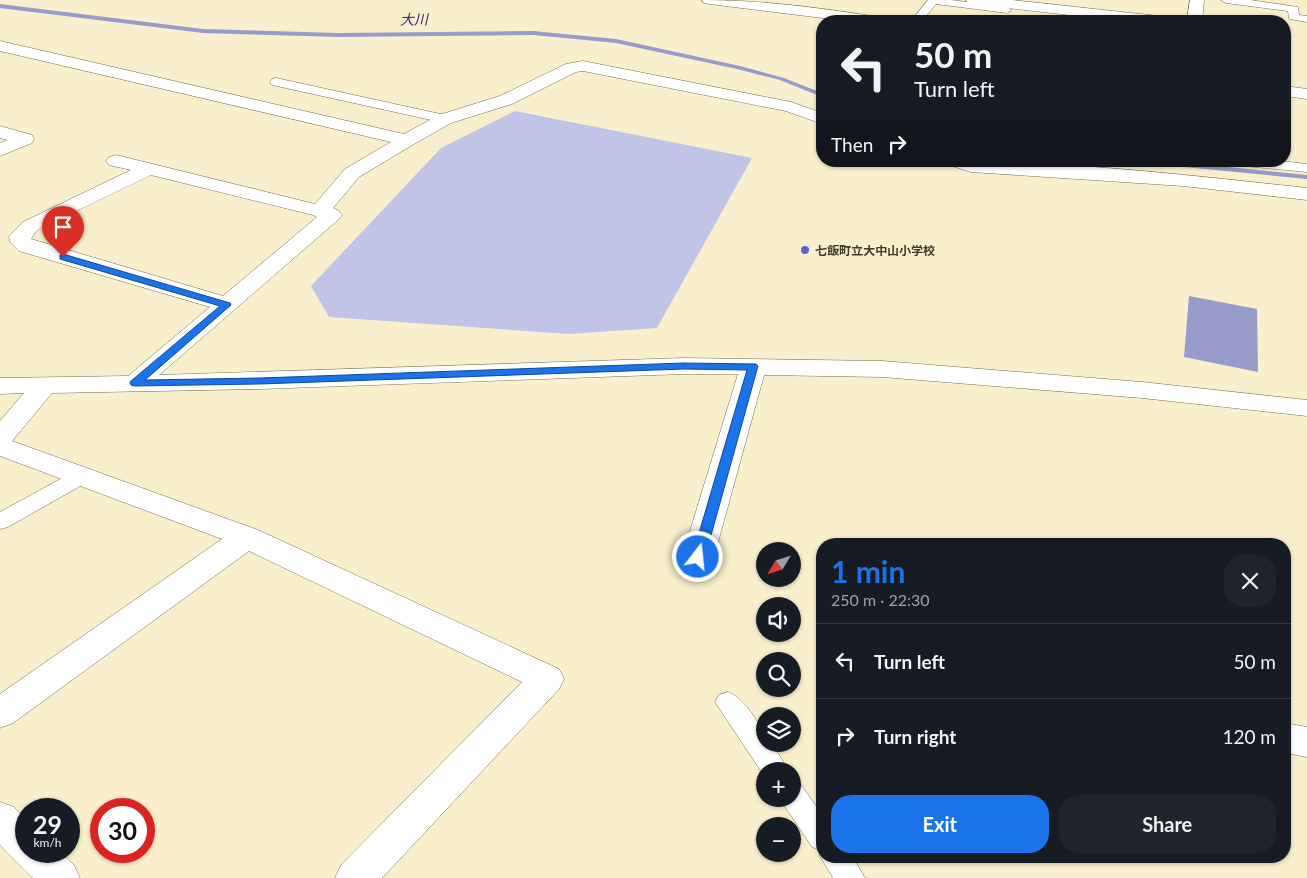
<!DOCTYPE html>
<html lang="en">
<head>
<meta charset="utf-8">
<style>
  :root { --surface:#171b24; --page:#20242c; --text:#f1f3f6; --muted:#9ea1a6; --line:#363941; --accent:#1a73e8 }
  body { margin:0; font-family:Lato,"Noto Sans JP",sans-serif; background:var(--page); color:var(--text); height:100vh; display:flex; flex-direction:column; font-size:19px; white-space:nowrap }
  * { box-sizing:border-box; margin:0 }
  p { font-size:16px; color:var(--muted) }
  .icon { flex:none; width:28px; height:28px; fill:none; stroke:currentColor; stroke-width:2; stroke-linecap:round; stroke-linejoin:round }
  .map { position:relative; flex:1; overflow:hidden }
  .sheet { position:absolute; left:816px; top:538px; width:475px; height:325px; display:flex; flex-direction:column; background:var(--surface); border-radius:20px; box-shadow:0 1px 4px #0004 }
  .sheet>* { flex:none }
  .top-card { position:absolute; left:816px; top:15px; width:475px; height:152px; border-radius:20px; box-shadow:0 1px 4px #0004; background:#171b24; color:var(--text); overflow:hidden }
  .needle { width:32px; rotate:232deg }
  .controls { position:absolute; left:756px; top:542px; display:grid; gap:10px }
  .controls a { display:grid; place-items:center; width:45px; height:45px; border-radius:50%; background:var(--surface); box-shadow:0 1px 4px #0004; font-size:25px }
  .speed { position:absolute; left:15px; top:798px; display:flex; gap:10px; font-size:25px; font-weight:700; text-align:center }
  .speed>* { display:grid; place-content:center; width:65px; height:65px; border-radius:50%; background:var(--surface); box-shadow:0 1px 4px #0004; line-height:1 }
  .speed small { font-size:12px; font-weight:400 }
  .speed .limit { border:8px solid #d22; background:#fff; color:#111 }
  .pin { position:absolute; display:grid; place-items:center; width:42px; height:42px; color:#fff; margin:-51px -21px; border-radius:50% 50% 50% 0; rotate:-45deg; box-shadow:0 0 5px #0007 }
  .pin .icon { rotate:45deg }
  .me { position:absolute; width:55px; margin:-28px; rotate:16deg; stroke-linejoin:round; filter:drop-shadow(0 0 4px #0008) }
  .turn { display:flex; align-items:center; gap:18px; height:105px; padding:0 15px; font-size:22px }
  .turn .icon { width:65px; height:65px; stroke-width:2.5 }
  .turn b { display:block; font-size:35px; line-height:42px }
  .then { display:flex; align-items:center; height:48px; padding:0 15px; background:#0003; gap:10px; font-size:19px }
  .round { display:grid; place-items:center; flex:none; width:52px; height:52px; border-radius:20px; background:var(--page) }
  .overview { display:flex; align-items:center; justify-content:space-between; height:85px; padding:0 15px }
  h1 { font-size:30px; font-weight:700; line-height:38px; color:var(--accent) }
  .primary-button { display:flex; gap:10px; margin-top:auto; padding:10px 15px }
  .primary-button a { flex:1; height:58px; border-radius:20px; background:var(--accent); color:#fff; font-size:20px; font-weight:700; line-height:58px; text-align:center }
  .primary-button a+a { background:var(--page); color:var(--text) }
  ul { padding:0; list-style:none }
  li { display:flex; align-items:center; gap:15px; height:75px; padding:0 15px; border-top:1px solid var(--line) }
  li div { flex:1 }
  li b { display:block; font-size:19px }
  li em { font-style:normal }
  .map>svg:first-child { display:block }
</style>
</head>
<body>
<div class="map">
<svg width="1307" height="878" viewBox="0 0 1307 878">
  <rect width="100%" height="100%" fill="#f9efcd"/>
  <polygon fill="#c1c4e6" points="515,111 752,158 657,328 569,334 329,317 311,286 441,148"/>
  <polygon fill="#979bca" points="1189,296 1257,309 1258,372 1184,357"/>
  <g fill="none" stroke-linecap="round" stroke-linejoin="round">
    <g fill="#979bca" fill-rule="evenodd">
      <polygon points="0,4 203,29 339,33 533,31 616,39 740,66 784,78 822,93 822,97 780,80 737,69 616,43 533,35 339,37 203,33 0,8"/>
      <polygon points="1139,161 1170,161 1307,175 1307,179 1143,163"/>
    </g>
    <g stroke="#776e4f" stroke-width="1">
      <g id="service">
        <polygon points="928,0 951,0 1007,7 1012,10 1007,13 936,4 922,21 911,21"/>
        <polygon points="1221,0 1250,0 1298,7 1299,15 1307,16 1307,22 1289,19 1288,11 1226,3"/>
        <polygon points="276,78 445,115 452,119 445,123 272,85 270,82 272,79"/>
        <polygon points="1227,161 1281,161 1307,164 1307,172 1234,165"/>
        <polygon points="82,469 89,471 92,476 89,481 8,527 0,529 0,512 75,471"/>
        <path d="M728,692C743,697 765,728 765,744H772L789,771H765V777L715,702L719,695Z"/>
        <polygon points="792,783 802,786 822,815 822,851 812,847 780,799 792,799"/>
        <polygon points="822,852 822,856 852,856 865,878 833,878 820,856"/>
      </g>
    </g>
    <g stroke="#776e4f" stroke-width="1">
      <g id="minor">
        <path d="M702,0C759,0 815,7 872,16L877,18L880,21H847L709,4L704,3Z"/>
        <polygon points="966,0 1012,0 1159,16 1164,18 1167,21 1121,21 973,4 968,3"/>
        <polygon points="1190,0 1204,0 1202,21 1187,21"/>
        <path d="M0,41L404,134L439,115L500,96L566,64L583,61L791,102L822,113V124L786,111L583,71L576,72L512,104L451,123L414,144L359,177L333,208L339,211L342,215L339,219L159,375L684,358L882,361L1142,382L1307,400V416L1142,398L882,377L764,375L714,557L709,565L698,568L687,565L682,557L738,374H684L260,389L52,393L12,441L258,530L559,669L564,679L559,689L382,878H335L341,865L522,682L249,551L13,723L0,728V694L222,539L0,456V421L24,393L0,394V378L128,376L210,307L19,251L10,242L9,236L23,222L131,170L109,165L106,161L109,157L116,155L315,204L345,169L391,142L0,51ZM151,175L313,215L317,217L223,296L31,239L37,230Z"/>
        <polygon points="1285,86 1307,89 1307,99 1285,96"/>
        <polygon points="0,126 32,135 34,139 32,143 0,156 0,143 7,140 0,138"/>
        <path d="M947,161C1067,161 1188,175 1307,188V200L1183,186L971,172L949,165Z"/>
        <polygon points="1285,723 1307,727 1307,757 1285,753"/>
        <path d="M0,802L14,807L26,819V851H60L74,865L80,878H33C21,866 11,857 0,845Z"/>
      </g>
    </g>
    <use href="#service" fill="#fff" fill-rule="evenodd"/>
    <use href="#minor" fill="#fff" fill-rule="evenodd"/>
  </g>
  <polygon fill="#1a73e8" stroke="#114b97" points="63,254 230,303 231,305 145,380 260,378 684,363 756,364 758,366 705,557 703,560 694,560 692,557 747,370 684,369 260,384 135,386 131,385 130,383 131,381 220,306 60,259 60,255"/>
  <circle fill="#615dd5" stroke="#f9efcd" stroke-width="2" cx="805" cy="250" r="5"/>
  <g text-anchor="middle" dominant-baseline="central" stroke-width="4.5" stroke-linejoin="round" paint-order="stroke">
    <g font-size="12" font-weight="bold" fill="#3e3a2d" stroke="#f9efcd" text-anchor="start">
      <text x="815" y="250">七飯町立大中山小学校</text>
    </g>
    <g font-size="14" font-style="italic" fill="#2a2862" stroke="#f9efcd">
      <text transform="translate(414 19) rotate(-1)">大川</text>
    </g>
  </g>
</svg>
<div class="controls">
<a><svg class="needle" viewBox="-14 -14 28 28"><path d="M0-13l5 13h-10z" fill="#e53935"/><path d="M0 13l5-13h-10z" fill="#9ea1a6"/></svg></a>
<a><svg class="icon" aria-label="sound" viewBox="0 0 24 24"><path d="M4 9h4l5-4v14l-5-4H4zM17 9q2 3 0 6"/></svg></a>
<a><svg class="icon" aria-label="search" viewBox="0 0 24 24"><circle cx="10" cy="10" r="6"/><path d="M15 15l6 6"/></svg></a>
<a><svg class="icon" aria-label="layers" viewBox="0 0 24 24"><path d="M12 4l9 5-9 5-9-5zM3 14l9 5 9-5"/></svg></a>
<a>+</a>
<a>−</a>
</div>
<div class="speed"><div>29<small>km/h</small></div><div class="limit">30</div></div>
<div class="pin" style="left:63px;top:257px;background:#d93025"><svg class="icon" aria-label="arrive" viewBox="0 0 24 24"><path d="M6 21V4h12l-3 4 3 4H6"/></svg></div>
<svg class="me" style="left:698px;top:557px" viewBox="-20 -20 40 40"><circle r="17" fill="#1a73e8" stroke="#fff" stroke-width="3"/><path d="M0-11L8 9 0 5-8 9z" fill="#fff"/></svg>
<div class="top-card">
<div class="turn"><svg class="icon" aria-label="left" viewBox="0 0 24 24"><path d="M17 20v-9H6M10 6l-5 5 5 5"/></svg><div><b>50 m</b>Turn left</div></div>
<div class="then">Then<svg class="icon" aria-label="right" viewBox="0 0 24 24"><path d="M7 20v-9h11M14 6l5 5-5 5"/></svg></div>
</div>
<section class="sheet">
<div class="overview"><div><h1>1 min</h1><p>250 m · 22:30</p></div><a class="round"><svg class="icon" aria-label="close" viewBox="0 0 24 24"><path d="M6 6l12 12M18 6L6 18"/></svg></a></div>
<ul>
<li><svg class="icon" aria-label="left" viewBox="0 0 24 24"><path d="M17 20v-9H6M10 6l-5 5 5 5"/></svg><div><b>Turn left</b></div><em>50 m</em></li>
<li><svg class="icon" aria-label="right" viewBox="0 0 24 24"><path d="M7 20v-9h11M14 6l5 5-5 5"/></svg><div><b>Turn right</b></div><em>120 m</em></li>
</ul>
<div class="primary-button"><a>Exit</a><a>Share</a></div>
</section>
</div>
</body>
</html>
